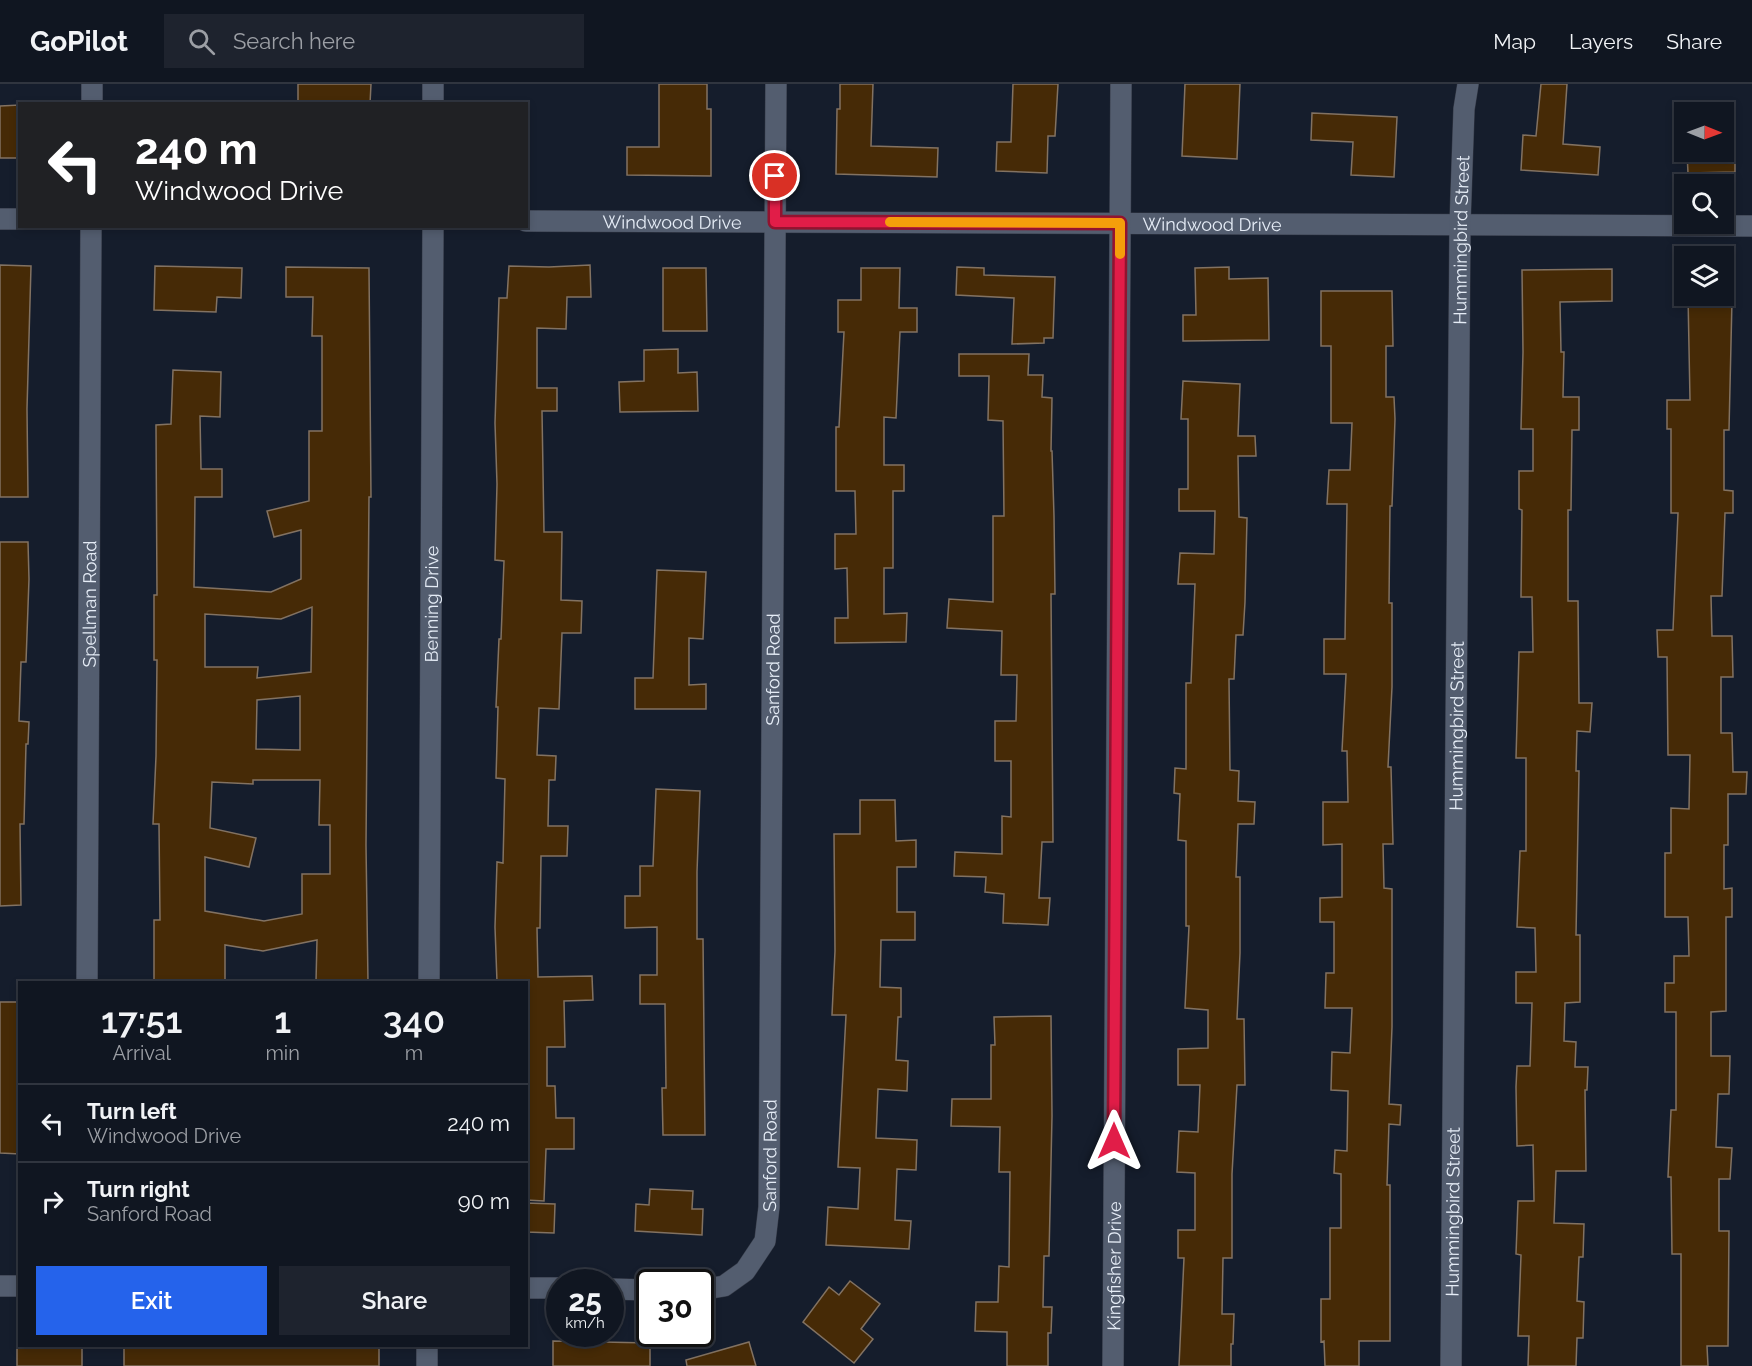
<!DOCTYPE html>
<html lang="en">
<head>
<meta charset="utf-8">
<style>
  :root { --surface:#101621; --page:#1e232e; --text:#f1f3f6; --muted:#9c9fa5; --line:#30353f; --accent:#2563eb }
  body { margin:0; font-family:Raleway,sans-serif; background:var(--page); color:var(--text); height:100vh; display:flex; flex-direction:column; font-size:22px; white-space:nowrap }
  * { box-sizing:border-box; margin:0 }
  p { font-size:20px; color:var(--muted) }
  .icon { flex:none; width:33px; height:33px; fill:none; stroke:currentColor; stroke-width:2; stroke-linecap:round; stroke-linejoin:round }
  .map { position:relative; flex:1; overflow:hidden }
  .sheet { position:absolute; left:18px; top:897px; width:510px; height:366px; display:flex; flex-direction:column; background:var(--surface); border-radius:0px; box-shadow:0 3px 9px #0003,0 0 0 2px var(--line) }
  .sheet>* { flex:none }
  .banner { position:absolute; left:18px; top:18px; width:510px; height:126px; border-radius:0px; box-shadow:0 3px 9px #0003,0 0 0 2px var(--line); background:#202124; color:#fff; overflow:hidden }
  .needle { width:39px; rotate:91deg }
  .buttons { position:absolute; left:1674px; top:18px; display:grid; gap:12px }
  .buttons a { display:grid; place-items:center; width:60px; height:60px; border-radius:0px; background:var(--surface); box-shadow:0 3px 9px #0003,0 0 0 2px var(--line); font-size:30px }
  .speed { position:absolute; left:546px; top:1185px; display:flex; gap:12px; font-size:30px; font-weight:700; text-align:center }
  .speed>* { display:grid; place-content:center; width:78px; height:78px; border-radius:50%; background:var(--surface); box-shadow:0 3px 9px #0003,0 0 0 2px var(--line); line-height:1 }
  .speed small { font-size:15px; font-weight:400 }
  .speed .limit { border:3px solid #111; border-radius:9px; background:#fff; color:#111 }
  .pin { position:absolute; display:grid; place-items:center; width:51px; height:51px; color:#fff; margin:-26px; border:3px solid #fff; border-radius:50%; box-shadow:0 2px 6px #0007 }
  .me { position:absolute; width:66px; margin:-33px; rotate:0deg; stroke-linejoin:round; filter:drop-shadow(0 0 4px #0008) }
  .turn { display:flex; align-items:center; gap:21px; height:126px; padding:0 18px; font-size:27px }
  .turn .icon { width:78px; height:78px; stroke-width:2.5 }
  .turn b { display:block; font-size:42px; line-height:51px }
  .eta { display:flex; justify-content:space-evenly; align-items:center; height:102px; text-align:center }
  .eta b { font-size:36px; font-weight:600; line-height:42px }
  .button { display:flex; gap:12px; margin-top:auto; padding:12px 18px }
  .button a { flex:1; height:69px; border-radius:0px; background:var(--accent); color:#fff; font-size:24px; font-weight:600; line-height:69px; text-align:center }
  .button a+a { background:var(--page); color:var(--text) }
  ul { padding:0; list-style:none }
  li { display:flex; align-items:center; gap:18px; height:78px; padding:0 18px; border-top:2px solid var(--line) }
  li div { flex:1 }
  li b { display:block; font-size:22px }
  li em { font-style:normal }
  header { display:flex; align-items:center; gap:36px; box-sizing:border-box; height:84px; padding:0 30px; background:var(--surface); border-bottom:2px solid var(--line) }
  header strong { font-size:28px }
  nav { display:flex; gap:33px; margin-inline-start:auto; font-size:21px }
  .search { width:420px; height:54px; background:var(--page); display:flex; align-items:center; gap:15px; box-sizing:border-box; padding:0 21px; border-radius:0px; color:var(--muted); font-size:22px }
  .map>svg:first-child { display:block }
</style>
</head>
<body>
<header>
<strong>GoPilot</strong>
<div class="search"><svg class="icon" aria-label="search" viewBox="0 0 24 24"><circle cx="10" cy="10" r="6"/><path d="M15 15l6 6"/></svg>Search here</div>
<nav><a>Map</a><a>Layers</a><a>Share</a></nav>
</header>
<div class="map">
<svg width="1752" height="1282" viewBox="0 0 1752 1282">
  <rect width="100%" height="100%" fill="#151d2c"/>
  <g fill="#462a06" stroke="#827262" stroke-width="1.5" fill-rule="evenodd">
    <polygon points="298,0 371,0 370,20 298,20"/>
    <polygon points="659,0 707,0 707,25 711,25 711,92 627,91 627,63 659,63"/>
    <polygon points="840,0 873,0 871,62 938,64 937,93 836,90 837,25 840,25"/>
    <polygon points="1013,0 1058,0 1055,52 1048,52 1047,89 996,87 997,58 1011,58"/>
    <polygon points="1185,0 1240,0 1237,75 1182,72"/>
    <polygon points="1541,0 1567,0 1563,60 1600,63 1598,91 1521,86 1523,51 1536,52"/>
    <polygon points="20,21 20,74 0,74 0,22"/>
    <polygon points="1312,29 1397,33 1394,93 1351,91 1353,58 1311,56"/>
    <polygon points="1687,68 1735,68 1735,88 1688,89"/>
    <polygon points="0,181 31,182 27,325 28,413 0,413"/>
    <polygon points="590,181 591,213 567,213 566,245 537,244 537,304 557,304 557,327 542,327 544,448 562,448 561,516 582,517 581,549 562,549 559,625 539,624 537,671 556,672 555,696 549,696 548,742 568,742 567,772 541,772 540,844 537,844 538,893 592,892 593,916 564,917 565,963 547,963 547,1002 555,1002 556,1034 574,1034 574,1065 546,1065 544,1117 526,1116 526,898 497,898 495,843 497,778 503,779 505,695 496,694 498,623 496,623 499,555 501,555 504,477 495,476 497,400 495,339 499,214 507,214 509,182 549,183"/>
    <polygon points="155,182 242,184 241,214 217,213 216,228 154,226"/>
    <path d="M286,183L369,184L371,413H369L366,761L368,898H316L317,856L263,867L225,861V898H154V836H160L159,740H153L156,672L157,576H154V511H157L156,341L171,340L173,286L221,288L220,333L200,332L201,385H222V413H195L194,503L271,508L301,495V446L274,453L267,427L309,417V347H322V252H312L313,213H286ZM312,523L311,588L257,594L258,583H205V530L281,535ZM300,612V666L256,665L257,616ZM253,696H320L319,741H330V790H302V830L264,837L205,827V773L249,783L256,754L210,744L212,698L253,700Z"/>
    <polygon points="957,183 984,184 984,191 1055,193 1053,254 1044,254 1044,259 1012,260 1014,214 956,211"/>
    <polygon points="1229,183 1229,195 1268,194 1269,256 1183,257 1183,231 1196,231 1195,184"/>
    <polygon points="663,184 706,184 707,247 663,247"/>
    <polygon points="861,184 900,184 899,224 917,224 917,248 900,248 896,334 884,333 884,381 904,381 904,407 893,407 893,484 884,484 884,530 907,529 906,558 835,559 835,534 848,534 847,484 835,485 835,450 856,450 855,407 836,407 836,343 839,343 844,248 838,248 838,216 861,216"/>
    <polygon points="1612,185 1612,217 1560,218 1561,268 1564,268 1563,313 1579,313 1579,346 1572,346 1571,426 1568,426 1568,517 1578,517 1579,619 1592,619 1590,648 1577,647 1576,687 1579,687 1576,851 1580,851 1580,918 1565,919 1564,957 1576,958 1575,983 1588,983 1587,1006 1585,1006 1586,1087 1556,1087 1554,1139 1584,1140 1583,1173 1579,1173 1577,1217 1584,1218 1583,1254 1577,1254 1576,1282 1528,1282 1529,1252 1518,1252 1521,1171 1516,1170 1518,1117 1534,1117 1533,1061 1517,1062 1516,1003 1517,982 1530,982 1532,919 1516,919 1516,888 1536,888 1535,844 1517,843 1520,767 1526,767 1526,674 1516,674 1519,568 1533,568 1532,513 1521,513 1522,426 1519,425 1519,387 1533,387 1533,345 1521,345 1523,268 1522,186"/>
    <polygon points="1321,207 1392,207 1393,262 1386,262 1386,313 1394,313 1395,335 1392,422 1390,422 1389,519 1392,519 1392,603 1388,683 1391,683 1393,760 1383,760 1384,804 1392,805 1392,943 1389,1020 1401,1021 1400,1041 1389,1040 1387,1101 1390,1101 1390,1257 1359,1257 1359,1282 1325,1282 1324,1257 1321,1258 1321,1215 1330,1215 1330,1144 1341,1144 1341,1090 1334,1089 1335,1066 1347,1067 1348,1007 1331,1006 1332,968 1350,969 1352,924 1325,924 1326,889 1334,889 1334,838 1320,838 1320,814 1342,813 1342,760 1323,761 1323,718 1348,718 1347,667 1342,667 1346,590 1324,590 1324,555 1345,555 1347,420 1327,420 1329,386 1350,386 1352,339 1331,339 1331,262 1321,262"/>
    <polygon points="1688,212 1716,212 1716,216 1732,216 1729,346 1724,346 1724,406 1733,407 1733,429 1725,429 1722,512 1711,512 1712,552 1732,552 1733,593 1721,593 1721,649 1732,649 1733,688 1747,688 1746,710 1728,710 1728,761 1724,761 1724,805 1732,804 1732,833 1726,833 1726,927 1711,928 1711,972 1730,972 1729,1010 1718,1010 1716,1063 1732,1064 1730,1095 1719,1095 1719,1147 1729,1147 1728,1262 1707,1262 1708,1282 1681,1282 1681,1170 1672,1170 1671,1093 1668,1093 1671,1026 1676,1026 1676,928 1665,928 1665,899 1674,899 1674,872 1689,872 1688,833 1665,833 1665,769 1671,769 1671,724 1689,725 1690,671 1668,671 1667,573 1658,573 1657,546 1673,546 1678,429 1671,429 1671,345 1667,345 1667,316 1690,316"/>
    <polygon points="678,265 678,289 697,288 698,327 620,328 619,298 644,297 644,266"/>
    <polygon points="959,270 1029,270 1028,291 1043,291 1042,313 1052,314 1051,367 1052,367 1054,432 1055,510 1051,510 1053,758 1042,758 1039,814 1050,814 1048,841 1003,839 1004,810 985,808 986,793 954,792 955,768 1002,770 1002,732 1011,733 1011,677 995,677 995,637 1016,637 1017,591 1001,591 1002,547 947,544 949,515 993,518 993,432 1004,432 1003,337 988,336 989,292 959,292"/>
    <polygon points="1183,297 1240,300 1238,352 1255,352 1256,372 1238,372 1239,433 1247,434 1245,518 1243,551 1236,551 1234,595 1229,595 1230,686 1239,687 1238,717 1255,718 1254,740 1238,740 1236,793 1240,793 1240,869 1237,935 1244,935 1245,1001 1237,1001 1232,1090 1232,1174 1223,1174 1222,1230 1234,1230 1233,1260 1231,1260 1231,1282 1179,1282 1184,1174 1178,1174 1178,1146 1195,1146 1195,1089 1177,1088 1179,1047 1198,1048 1200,1001 1178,1001 1178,965 1208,964 1208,926 1185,924 1189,842 1186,842 1186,757 1178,756 1180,710 1174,709 1175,684 1186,685 1186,599 1191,599 1195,500 1178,500 1180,469 1214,470 1215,427 1179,427 1179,405 1188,405 1188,335 1181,335"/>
    <polygon points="0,458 28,458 29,495 26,578 21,578 19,637 29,638 28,660 26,660 24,740 20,740 21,821 0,822"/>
    <polygon points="657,486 706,488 703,555 689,554 689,601 706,600 706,625 635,625 635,594 653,594"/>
    <polygon points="656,705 700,707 697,788 697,855 703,855 705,1051 663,1051 662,1004 666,1004 665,920 640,920 640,891 657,891 657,843 625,844 625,812 640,812 640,782 653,782"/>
    <polygon points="860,716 895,716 896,757 916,756 916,783 897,783 897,828 915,828 915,856 881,856 880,903 901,904 901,933 898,933 896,976 908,977 907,1007 878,1005 876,1054 917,1056 916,1086 897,1085 895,1136 911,1137 909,1165 826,1161 828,1123 858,1125 860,1084 838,1083 846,931 832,931 835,867 834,750 860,750"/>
    <polygon points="0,918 20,918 20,1070 0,1069"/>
    <polygon points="1051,932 1052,1032 1049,1172 1044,1172 1043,1223 1052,1223 1051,1249 1048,1249 1048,1282 1007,1282 1007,1248 975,1247 976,1218 998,1218 999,1182 1009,1183 1010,1088 999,1088 1000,1043 951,1042 952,1015 991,1015 991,961 995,961 994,933"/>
    <polygon points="650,1105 693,1107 692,1125 703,1125 702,1151 635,1147 636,1120 649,1121"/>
    <polygon points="526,1119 555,1120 554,1149 526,1148"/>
    <polygon points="850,1197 880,1220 861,1245 873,1255 854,1279 803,1238 829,1203 839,1211"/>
    <polygon points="553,1257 650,1259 650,1282 553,1282"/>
    <polygon points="749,1258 756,1282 687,1282 686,1276"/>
    <rect x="17" y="1262" width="65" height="20"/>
    <rect x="124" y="1262" width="255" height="20"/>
  </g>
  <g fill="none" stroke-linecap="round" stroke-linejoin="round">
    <g stroke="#343946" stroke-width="22">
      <g id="minor">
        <polyline points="92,20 92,0"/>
        <polyline points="433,20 433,0"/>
        <polyline points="0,135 20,135"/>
        <path id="s1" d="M526,137L1752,142"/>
        <path id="s2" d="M87,898L91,142"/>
        <path id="s3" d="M429,898L433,142"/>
        <polyline points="0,1202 20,1202"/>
        <polyline points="526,1204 560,1204"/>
        <polyline points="610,1205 650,1206"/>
        <path id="s4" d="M700,1206L724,1202L745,1187L765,1157L769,1123L776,0"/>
        <polyline points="427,1282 427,1262"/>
        <path id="s5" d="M1113,1282L1121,0"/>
        <path id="s6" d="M1451,1282L1460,140L1464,25L1468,0"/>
      </g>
    </g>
    <use href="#minor" stroke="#535d6f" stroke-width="21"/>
  </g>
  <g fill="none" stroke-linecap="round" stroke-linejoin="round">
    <g stroke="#92132f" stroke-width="15">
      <polyline id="route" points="775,92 775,138 1120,139 1114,1057"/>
    </g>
    <use href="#route" stroke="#e11d48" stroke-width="10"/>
    <polyline stroke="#f59e0b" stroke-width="10" points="890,138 1120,139 1120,170"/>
  </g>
  <g text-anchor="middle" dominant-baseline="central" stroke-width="4.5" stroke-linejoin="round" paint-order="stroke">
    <g font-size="18" fill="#e5ecf6" stroke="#0c1422">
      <text stroke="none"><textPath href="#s1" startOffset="146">Windwood Drive</textPath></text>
      <text stroke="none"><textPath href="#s1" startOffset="686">Windwood Drive</textPath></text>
      <text stroke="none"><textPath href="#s6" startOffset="1126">Hummingbird Street</textPath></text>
      <text stroke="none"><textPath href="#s2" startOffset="378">Spellman Road</textPath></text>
      <text stroke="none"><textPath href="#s3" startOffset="378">Benning Drive</textPath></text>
      <text stroke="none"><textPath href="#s4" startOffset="658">Sanford Road</textPath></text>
      <text stroke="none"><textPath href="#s6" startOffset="640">Hummingbird Street</textPath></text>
      <text stroke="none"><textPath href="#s4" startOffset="172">Sanford Road</textPath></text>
      <text stroke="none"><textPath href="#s6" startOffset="154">Hummingbird Street</textPath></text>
      <text stroke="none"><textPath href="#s5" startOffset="100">Kingfisher Drive</textPath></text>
    </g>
  </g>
</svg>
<div class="buttons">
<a><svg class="needle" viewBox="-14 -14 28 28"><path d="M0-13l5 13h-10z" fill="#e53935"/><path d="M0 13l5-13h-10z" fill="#9c9fa5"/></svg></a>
<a><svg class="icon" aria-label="search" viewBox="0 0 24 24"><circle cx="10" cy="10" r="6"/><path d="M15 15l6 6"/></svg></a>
<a><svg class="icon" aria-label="layers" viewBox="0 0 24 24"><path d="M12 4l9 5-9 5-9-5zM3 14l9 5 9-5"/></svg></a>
</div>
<div class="speed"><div>25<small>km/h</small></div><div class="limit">30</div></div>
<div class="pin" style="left:775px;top:92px;background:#d93025"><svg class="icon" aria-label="arrive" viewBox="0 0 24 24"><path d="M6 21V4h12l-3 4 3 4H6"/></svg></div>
<svg class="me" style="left:1114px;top:1057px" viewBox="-20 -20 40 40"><path d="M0-17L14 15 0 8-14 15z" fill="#e11d48" stroke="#fff" stroke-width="4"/></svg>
<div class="banner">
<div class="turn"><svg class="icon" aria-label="left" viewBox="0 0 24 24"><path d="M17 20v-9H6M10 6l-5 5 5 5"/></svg><div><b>240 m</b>Windwood Drive</div></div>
</div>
<section class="sheet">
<div class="eta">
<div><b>17:51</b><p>Arrival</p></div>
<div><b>1</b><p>min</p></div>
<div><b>340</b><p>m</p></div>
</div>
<ul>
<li><svg class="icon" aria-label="left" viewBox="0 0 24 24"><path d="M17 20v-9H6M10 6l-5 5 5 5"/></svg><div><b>Turn left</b><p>Windwood Drive</p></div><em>240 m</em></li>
<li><svg class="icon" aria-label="right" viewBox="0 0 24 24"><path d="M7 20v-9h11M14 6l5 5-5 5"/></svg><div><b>Turn right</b><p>Sanford Road</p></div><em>90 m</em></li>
</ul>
<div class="button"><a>Exit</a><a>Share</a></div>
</section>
</div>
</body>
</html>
